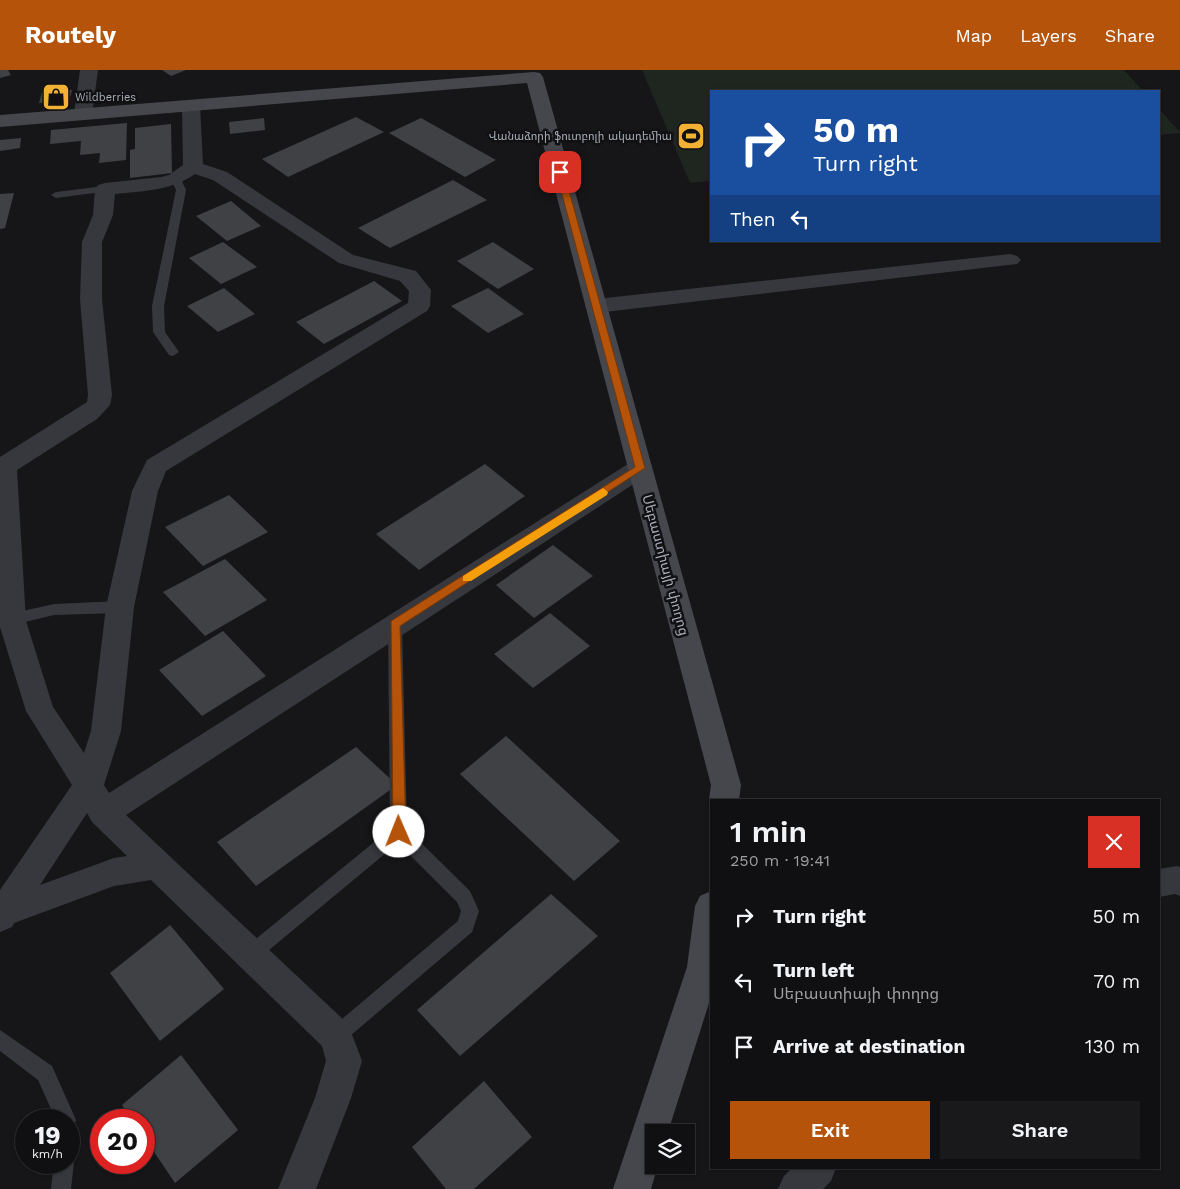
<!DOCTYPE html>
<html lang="en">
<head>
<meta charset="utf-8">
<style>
  :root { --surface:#101012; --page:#19191b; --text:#f1f3f6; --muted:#9c9d9f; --line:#303032; --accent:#b45309 }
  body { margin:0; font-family:"Work Sans","Noto Sans Armenian",sans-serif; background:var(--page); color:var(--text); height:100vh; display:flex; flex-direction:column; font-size:19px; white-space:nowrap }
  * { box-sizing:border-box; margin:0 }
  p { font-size:16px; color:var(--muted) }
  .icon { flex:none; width:28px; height:28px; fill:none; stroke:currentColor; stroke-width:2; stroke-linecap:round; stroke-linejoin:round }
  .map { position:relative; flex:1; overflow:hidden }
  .details { position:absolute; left:710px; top:729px; width:450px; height:370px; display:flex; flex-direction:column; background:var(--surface); border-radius:0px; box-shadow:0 1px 4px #0004,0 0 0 1px var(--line) }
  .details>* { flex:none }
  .banner { position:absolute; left:710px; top:20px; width:450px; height:152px; border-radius:0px; box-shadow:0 1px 4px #0004,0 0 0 1px var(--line); background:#1a4fa0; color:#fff; overflow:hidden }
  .buttons { position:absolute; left:645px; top:1054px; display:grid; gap:10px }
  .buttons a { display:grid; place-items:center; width:50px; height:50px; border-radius:0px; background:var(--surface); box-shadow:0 1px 4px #0004,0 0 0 1px var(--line); font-size:25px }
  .speed { position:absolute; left:15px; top:1039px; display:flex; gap:10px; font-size:25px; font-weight:700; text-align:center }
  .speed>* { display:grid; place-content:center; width:65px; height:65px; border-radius:50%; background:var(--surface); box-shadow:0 1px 4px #0004,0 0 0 1px var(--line); line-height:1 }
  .speed small { font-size:12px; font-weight:400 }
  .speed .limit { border:8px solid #d22; background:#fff; color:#111 }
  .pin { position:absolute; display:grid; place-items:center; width:42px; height:42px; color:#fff; margin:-21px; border-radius:10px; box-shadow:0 2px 8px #0006 }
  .me { position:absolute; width:55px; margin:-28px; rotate:359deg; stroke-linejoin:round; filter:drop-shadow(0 0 4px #0008) }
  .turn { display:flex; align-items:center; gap:18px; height:105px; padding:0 20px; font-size:22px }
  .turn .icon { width:65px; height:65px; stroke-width:2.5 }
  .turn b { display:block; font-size:35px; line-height:42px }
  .then { display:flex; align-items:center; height:48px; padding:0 20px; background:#0003; gap:10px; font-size:19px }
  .round { display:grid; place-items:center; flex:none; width:52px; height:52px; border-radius:0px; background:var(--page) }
  .head { display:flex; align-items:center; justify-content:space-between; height:85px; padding:0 20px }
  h1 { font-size:30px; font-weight:600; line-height:38px }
  .button { display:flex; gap:10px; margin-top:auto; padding:10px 20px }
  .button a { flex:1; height:58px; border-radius:0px; background:var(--accent); color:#fff; font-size:20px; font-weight:600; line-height:58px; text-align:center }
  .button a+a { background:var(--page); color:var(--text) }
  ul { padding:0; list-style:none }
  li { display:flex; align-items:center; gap:15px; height:65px; padding:0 20px }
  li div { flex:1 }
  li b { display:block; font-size:19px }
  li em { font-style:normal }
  header { display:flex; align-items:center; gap:30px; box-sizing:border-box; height:70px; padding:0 25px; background:var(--accent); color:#fff }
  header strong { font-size:24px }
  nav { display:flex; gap:28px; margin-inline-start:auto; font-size:18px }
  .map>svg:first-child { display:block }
</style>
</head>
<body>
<header>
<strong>Routely</strong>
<nav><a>Map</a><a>Layers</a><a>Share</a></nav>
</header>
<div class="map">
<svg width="1180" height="1119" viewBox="0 0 1180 1119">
  <rect width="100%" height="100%" fill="#161618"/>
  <g fill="#1e261f">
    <polygon points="642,0 1124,0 1143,21 711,21 711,111 690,113"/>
    <polygon points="1159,39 1180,62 1180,63 1159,65"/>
  </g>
  <g fill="#404145">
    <polygon points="0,0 8,0 11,5 0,8"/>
    <polygon points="162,0 186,0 171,6"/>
    <polygon points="72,20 69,31 39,33 42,22"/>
    <polygon points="356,47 384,62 288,107 262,89"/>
    <polygon points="264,48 265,60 230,64 229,52"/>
    <polygon points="421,48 496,90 465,107 389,63"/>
    <polygon points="127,53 126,90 99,93 100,83 80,85 81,71 50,74 51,60"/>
    <polygon points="171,54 172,103 130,108 130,80 135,79 135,58"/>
    <polygon points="21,68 20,78 0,81 0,70"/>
    <polygon points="453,110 487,130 390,178 358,158"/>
    <polygon points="14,123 5,158 0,159 0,124"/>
    <polygon points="231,131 261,156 227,171 196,146"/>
    <polygon points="223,172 257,197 221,214 189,188"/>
    <polygon points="493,172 534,199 498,219 457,191"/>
    <polygon points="374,211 402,231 324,274 296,252"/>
    <polygon points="224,218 255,244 218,262 187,236"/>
    <polygon points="488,218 524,244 488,263 451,236"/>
    <polygon points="485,394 525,426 419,500 376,464"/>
    <polygon points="229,425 268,462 203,496 165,457"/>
    <polygon points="553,475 593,506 534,548 496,515"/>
    <polygon points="225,489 267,530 205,566 163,522"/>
    <polygon points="550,543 590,576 533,618 494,584"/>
    <polygon points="223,561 266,606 202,646 159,600"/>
    <polygon points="506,666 620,771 574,811 460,704"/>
    <polygon points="356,677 397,715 256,816 217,772"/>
    <polygon points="551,824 598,866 460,986 417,940"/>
    <polygon points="170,855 224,919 160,971 110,903"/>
    <polygon points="181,985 238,1060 175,1113 144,1067 144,1050 132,1050 122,1035"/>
    <polygon points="484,1011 532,1067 474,1119 446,1119 412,1077"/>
  </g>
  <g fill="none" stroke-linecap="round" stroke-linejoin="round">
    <g fill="#37383d" fill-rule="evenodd">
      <polygon points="176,106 180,107 186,120 164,236 165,262 179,282 173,286 169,285 153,262 152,236 176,120 171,109"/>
      <polygon points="105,116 110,119 109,121 56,128 51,125 56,122"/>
      <polygon points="120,531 125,533 127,537 125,541 120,543 54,545 0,558 0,546 54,534"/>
      <polygon points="395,548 400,550 402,554 407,759 470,821 479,841 472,862 343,972 336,975 329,972 327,966 329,960 458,851 461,841 457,832 398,773 257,890 251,892 245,890 242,884 245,878 390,759 388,554 390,550"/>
      <polygon points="0,960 52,996 76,1050 73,1057 69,1059 69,1050 56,1050 38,1010 0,981"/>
      <polygon points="69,1084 74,1092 71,1119 51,1119 54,1092 69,1092"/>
    </g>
    <g fill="#37383d" fill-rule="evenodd">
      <polygon points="80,0 98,0 92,44 90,48 76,48 74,44"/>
      <path d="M191,30L197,31L200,35L203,94L227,102L353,185L416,201L431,220L430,236L427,241L166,401L158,421L134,537L121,661L104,715L109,723L631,392L640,390L649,392L652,398L649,404L126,745L348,954L362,991L351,1028L316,1119H278L315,1028L326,991L322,976L151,810L114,816L14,853L12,857L0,862V820L72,715L26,641L0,557V387L87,332L88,325L80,229L82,172L93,145L95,119L98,115L105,113L161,107L169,105L183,95L182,35L185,31ZM195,104L213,110L339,193L400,211L409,221L408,233L147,390L132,421L106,537L91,661L84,683L53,637L26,551L17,400L97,349L110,335L112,325L102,229V172L113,145L115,124C143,121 171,121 195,104ZM87,743L92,752L127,786L114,788L40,815Z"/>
      <polygon points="1010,184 1017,186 1021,190 1017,194 596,243 588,241 585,236 588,231 596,229"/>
      <polygon points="1177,796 1180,797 1180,826 1175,824 1159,827 1159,799"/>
      <polygon points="792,1098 836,1098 831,1111 823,1119 778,1119 784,1106"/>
    </g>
    <g fill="#45474d" fill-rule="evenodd">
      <polygon points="534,2 540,3 543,7 741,715 739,730 711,730 711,735 709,730 711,715 527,13 0,57 0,45"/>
      <polygon points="711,821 711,927 668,1062 654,1062 654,1095 658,1095 651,1119 613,1119 687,897 695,836 700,826"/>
    </g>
  </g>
  <polygon fill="#b45309" stroke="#753606" points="560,100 564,102 645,398 400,556 406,762 399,768 393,762 391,551 635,397 556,102"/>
  <polygon fill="#f59e0b" points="603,418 608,422 607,425 471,511 463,511 463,506"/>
  <defs>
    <g id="shop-square" transform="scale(1.4375)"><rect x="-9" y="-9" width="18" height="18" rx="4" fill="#f2b134" stroke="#111113"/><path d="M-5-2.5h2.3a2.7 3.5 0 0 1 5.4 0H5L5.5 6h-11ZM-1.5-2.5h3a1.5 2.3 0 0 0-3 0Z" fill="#111"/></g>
    <g id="stadium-square" transform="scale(1.4375)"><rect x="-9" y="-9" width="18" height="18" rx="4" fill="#f2b134" stroke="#111113"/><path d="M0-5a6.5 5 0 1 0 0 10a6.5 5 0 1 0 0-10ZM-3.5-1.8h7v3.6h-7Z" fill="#111"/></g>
  </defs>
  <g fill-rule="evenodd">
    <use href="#shop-square" x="56" y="27"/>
    <use href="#stadium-square" x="691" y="66"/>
  </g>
  <g text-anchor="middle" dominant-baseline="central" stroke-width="5" stroke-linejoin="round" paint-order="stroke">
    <g font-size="11" fill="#a8adb8" stroke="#111113" text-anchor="start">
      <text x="75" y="27">Wildberries</text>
      <text x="672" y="66" text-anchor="end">Վանաձորի ֆուտբոլի ակադեմիա</text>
    </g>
    <g font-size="14" fill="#a8adb8" stroke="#111113">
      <text transform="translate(666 495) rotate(75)">Սեբաստիայի փողոց</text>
    </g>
  </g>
</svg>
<div class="buttons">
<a><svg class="icon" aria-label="layers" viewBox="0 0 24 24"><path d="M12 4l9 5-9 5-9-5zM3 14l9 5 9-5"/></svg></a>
</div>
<div class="speed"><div>19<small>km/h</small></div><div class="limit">20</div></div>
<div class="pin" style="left:560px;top:102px;background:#d93025"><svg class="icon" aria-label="arrive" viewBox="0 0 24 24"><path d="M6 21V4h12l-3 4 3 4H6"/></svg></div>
<svg class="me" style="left:399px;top:762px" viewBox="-20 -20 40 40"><circle r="19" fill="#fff"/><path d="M0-13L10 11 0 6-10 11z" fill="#b45309"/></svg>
<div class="banner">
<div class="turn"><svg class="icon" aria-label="right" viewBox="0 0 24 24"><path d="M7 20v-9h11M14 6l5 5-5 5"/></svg><div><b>50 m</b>Turn right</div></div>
<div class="then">Then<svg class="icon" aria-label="left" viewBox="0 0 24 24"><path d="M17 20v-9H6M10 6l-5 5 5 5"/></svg></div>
</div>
<section class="details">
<div class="head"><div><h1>1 min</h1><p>250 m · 19:41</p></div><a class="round" style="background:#d93025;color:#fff"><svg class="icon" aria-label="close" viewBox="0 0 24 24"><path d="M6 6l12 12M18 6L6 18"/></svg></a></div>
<ul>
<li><svg class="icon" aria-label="right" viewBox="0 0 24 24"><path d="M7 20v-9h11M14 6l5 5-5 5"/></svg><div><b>Turn right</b></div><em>50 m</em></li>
<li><svg class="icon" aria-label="left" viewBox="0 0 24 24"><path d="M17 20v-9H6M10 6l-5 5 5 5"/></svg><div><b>Turn left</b><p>Սեբաստիայի փողոց</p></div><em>70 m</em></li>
<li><svg class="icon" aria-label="arrive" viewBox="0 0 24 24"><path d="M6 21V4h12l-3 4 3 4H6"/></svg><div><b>Arrive at destination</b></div><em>130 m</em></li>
</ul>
<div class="button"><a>Exit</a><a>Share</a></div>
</section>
</div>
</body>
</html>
